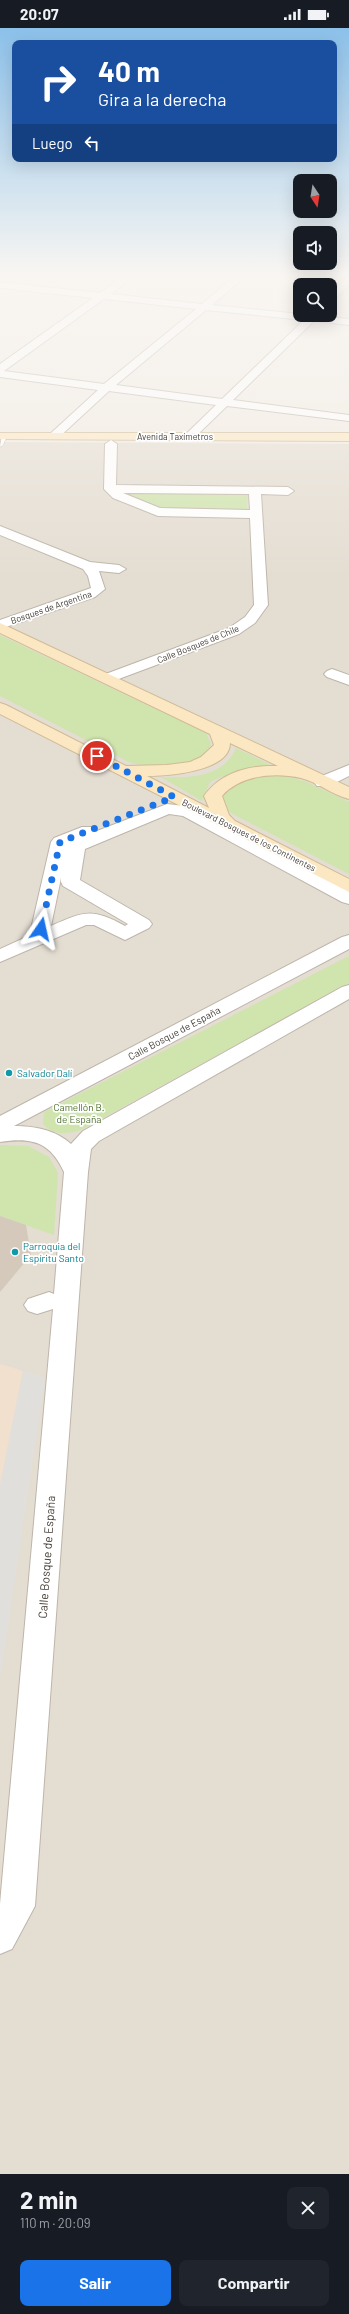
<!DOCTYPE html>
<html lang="es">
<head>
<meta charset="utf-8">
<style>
  :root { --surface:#171b24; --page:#20242c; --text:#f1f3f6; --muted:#9ea1a6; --accent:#1a73e8 }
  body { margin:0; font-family:Barlow,sans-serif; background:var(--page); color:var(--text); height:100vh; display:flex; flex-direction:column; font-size:15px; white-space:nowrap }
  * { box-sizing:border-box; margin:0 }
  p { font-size:13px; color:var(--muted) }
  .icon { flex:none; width:22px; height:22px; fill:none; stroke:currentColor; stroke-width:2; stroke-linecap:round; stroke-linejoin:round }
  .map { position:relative; height:2146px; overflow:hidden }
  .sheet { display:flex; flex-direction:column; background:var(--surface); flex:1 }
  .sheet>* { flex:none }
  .banner { position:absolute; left:12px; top:12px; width:325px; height:122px; border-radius:8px; box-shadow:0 4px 16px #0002; background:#1a4fa0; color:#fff; overflow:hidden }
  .needle { width:26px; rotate:168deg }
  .tools { position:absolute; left:293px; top:146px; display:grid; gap:8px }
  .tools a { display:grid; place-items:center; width:44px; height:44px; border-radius:8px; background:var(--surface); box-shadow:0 4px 16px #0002; font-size:20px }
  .pin { position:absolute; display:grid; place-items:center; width:34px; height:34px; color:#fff; margin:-17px; border:2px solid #fff; border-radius:50%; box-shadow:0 1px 4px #0007 }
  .me { position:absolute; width:44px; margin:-22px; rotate:11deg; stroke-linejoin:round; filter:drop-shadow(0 0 3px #0008) }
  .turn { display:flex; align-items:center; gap:14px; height:84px; padding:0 20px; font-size:18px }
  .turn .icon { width:52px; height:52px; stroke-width:2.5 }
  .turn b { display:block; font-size:28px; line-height:34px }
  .then { display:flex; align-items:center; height:38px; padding:0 20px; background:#0003; gap:8px; font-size:15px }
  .round { display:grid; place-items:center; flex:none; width:42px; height:42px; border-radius:8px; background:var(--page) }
  .headline { display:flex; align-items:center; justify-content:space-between; height:68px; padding:0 20px }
  h1 { font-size:24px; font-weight:700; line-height:30px }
  .button { display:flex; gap:8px; margin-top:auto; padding:8px 20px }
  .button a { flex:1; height:46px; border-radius:8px; background:var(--accent); color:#fff; font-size:16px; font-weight:700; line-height:46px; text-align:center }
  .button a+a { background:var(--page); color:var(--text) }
  .status { display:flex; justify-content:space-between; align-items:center; height:28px; padding:0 20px; background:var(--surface); direction:ltr }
  .status svg { height:11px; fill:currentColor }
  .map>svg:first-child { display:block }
</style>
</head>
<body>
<div class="status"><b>20:07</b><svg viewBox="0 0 49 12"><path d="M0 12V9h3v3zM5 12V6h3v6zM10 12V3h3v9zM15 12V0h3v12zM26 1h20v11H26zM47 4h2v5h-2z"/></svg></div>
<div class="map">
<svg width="349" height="2146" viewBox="0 0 349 2146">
  <rect width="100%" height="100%" fill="#f1ebe3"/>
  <polygon fill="#e4ddd2" points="0,414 349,416 349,2146 0,2146"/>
  <polygon fill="#f2e0cf" points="0,1336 23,1343 0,1457"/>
  <g fill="#d0e4ae">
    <polygon points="131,463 244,464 248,467 247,483 160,482 120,465"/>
    <path d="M0,607L206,705L211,716L208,724C185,740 158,740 131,735L0,668Z"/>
    <path d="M236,720L281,742C253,741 236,741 210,754L202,773L161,749C190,750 223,750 236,720Z"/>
    <path d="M283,747L307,754L349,774V846L231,785C224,779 221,773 223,763L250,748Z"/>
    <path d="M349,928V955L81,1102C67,1106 54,1108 43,1096L44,1084Z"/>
    <polygon points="0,1117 28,1118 49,1129 58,1145 54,1207 0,1188"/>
  </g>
  <polygon fill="#e1dfdc" points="23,1343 45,1350 0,1650 0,1457"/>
  <polygon fill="#d5c9bc" points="0,1188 26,1197 31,1227 0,1264"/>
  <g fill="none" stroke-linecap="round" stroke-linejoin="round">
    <g stroke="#beb5aa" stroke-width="1">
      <polygon id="lane" points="2,407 7,408 3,417 0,419"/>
    </g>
    <g stroke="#beb5aa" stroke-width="2">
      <g id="street">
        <path d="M122,249H133L111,266L202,276L234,249H245L212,277L349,291V297L314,293L233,372L349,387V393L227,378L194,410L190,411L184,408L186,406L216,377L109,363L58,410H50L48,408L50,406L98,362L0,349V336L93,270L0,260V254L100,265ZM104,271L196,281L104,356L4,343ZM206,282L304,292L222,371L116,357Z"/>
        <polygon points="349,249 349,257 333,274 330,275 330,266"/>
        <path d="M111,412L117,416L116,457L288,459L294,463L288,467L261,466L268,577L255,595L239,606L108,655L103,653L100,650L103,647L229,600L245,589L254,577L250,490L158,488L113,470L104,461L105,416ZM123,465L249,466L250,482L160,480Z"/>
        <polygon points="0,498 90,534 119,537 126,541 119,545 99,543 105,561 95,569 0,601 0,592 91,560 88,548 83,541 0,507"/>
        <polygon points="332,641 349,647 349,657 327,649 324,646 327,643"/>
        <polygon points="349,737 349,748 329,758 317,758 314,754 317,750"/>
        <path d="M167,776L193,779L349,862V876L342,874L183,788L169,786L85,821L80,852L149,892L152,896L149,900L125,912L94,897H86L0,934V921L35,905L31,901L51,814L54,810L82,799H94L97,803ZM61,850V854L63,858L128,896L125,898C92,880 85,883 51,898Z"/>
        <path d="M349,907V921L14,1098C34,1098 56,1102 71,1116L83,1103L342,959L349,957V971L99,1113L91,1121L88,1144L35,1878L12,1921L0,1926V1876L53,1281L37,1286L28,1283L24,1277L28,1271L49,1264L54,1266L64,1144C50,1114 32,1109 0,1114V1088L342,909Z"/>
      </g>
    </g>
    <g stroke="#cfba95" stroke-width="2">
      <g id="secondary">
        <polygon points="0,405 349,405 349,413 0,411"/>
        <path d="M0,595L349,759V771C332,767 318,754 301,750C275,744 240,747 222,768L229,787L235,793L349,851V864L0,686V675L6,677L126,738L167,737L190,734L201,729L214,717L210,706L0,605ZM230,715L278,738C250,737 221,744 204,768L209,780L147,748C166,748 230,744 230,715Z"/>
      </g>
    </g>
    <use href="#lane" fill="#fff" fill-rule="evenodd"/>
    <use href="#street" fill="#fff" fill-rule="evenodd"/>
    <use href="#secondary" fill="#fbe8c3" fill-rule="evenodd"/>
  </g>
  <linearGradient id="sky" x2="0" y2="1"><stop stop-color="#8cc1ea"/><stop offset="0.45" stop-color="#f9f6f2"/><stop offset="1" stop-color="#f9f6f2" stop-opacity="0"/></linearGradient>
  <rect width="349" height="549" fill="url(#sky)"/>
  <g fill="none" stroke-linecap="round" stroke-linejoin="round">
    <polyline stroke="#1a73e8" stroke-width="7" stroke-dasharray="0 12.6" points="41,901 60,814 174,769 97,728"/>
  </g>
  <g fill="#0f9aa8" stroke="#fff" stroke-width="1.5">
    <circle cx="9" cy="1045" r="4"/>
    <circle cx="15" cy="1224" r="4"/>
  </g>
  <g text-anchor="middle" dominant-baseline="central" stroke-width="3.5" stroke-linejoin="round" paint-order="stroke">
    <g font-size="9" fill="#423b34" stroke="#fff">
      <text x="175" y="408">Avenida Taxímetros</text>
      <text transform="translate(51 579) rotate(-19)">Bosques de Argentina</text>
      <text transform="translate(198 616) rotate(-22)">Calle Bosques de Chile</text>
      <text transform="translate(249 807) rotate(27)">Boulevard Bosques de los Continentes</text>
    </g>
    <g font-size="10" fill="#423b34" stroke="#fff">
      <text transform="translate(174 1005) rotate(-28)">Calle Bosque de España</text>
    </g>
    <g font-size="10" fill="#0d838f" stroke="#fff" text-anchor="start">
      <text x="17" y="1045">Salvador Dalí</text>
      <text x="23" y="1218">Parroquia del<tspan x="23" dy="12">Espíritu Santo</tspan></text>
    </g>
    <g font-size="10" fill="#4c702b" stroke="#fff">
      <text x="79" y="1079">Camellón B.<tspan x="79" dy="12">de España</tspan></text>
    </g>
    <g font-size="12" fill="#423b34" stroke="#fff">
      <text transform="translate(46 1529) rotate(-86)">Calle Bosque de España</text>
    </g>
  </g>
</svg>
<div class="tools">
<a><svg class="needle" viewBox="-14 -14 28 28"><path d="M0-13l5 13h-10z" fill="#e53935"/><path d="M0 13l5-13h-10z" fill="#9ea1a6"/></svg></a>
<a><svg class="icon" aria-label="sound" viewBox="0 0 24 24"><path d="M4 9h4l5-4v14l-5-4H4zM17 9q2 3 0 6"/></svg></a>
<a><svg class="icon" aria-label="search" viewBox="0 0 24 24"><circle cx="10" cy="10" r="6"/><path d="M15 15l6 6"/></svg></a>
</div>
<div class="pin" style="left:97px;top:728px;background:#d93025"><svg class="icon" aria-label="arrive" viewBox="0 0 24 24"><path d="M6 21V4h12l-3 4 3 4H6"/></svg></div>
<svg class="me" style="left:41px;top:901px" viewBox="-20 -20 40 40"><path d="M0-17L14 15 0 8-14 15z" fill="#1a73e8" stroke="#fff" stroke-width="4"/></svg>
<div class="banner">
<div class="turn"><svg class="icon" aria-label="right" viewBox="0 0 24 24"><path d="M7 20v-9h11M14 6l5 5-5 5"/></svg><div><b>40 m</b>Gira a la derecha</div></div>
<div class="then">Luego<svg class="icon" aria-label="left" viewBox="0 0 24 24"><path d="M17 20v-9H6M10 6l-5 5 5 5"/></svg></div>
</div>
</div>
<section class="sheet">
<div class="headline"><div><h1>2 min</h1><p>110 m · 20:09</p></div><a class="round"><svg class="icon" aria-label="close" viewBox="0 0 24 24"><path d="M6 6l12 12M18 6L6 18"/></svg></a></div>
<div class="button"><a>Salir</a><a>Compartir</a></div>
</section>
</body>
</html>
